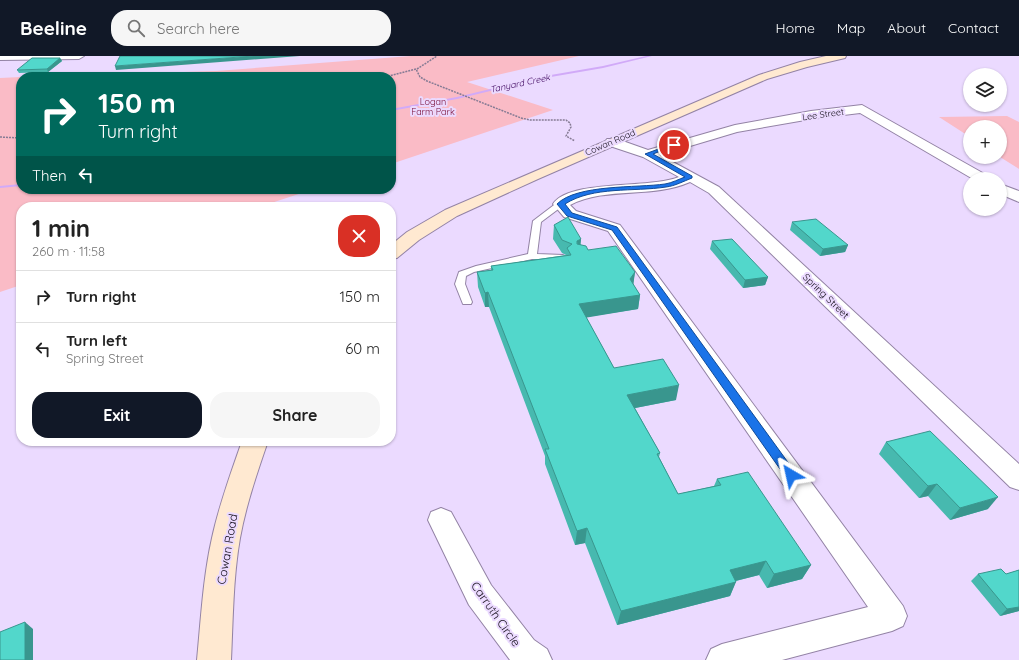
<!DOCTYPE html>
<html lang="en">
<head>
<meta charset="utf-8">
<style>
  :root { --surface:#fff; --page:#f6f6f6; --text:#222; --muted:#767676; --line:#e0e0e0; --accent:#111827 }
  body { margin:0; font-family:Quicksand,sans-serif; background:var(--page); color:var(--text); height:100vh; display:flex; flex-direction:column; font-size:15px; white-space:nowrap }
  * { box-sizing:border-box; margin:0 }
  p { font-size:13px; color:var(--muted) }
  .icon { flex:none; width:22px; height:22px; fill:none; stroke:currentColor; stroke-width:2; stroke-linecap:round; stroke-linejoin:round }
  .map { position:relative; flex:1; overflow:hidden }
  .side { position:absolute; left:16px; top:146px; width:380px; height:244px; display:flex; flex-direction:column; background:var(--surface); border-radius:16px; box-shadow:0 1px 3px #0004 }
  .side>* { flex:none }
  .guide { position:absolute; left:16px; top:16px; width:380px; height:122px; border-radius:16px; box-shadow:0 1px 3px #0004; background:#00695c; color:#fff; overflow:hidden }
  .tools { position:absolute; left:963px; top:12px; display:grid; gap:8px }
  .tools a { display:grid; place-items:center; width:44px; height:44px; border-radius:50%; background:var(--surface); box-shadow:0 1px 3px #0004; font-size:20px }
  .pin { position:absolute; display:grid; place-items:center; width:34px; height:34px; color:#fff; margin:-17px; border:2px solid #fff; border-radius:50%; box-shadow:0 1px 4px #0007 }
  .me { position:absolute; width:44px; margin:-22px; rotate:324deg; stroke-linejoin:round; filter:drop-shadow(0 0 3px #0008) }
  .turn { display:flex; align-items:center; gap:14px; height:84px; padding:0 16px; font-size:18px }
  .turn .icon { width:52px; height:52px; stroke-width:2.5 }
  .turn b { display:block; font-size:28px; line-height:34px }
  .then { display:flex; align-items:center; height:38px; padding:0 16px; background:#0003; gap:8px; font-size:15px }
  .round { display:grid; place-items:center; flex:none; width:42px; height:42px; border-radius:16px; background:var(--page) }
  .summary { display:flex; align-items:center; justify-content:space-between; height:68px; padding:0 16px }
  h1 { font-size:24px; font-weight:700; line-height:30px }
  .button { display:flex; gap:8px; margin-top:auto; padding:8px 16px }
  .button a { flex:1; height:46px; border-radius:16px; background:var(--accent); color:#fff; font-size:16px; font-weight:700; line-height:46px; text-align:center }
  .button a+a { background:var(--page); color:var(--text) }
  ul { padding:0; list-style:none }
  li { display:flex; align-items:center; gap:12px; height:52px; padding:0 16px; border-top:1px solid var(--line) }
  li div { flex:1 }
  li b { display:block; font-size:15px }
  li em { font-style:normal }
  header { display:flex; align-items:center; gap:24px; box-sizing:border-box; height:56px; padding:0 20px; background:var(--accent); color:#fff }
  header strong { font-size:19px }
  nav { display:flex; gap:22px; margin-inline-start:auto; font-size:14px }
  .search { width:280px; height:36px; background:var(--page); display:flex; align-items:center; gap:10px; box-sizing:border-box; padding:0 14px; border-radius:16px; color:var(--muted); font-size:15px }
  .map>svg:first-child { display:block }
</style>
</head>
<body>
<header>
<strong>Beeline</strong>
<div class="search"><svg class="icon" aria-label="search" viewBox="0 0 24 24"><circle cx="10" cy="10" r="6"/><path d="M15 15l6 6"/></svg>Search here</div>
<nav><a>Home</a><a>Map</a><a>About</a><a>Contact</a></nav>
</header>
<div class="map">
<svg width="1019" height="604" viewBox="0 0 1019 604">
  <rect width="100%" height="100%" fill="#ebdaff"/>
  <g fill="#fabbc6">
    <polygon points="411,0 579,0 467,26 553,54 391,108 391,21 21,21 216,15"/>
    <polygon points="21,21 21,133 314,133 259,151 21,151 21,229 0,236 0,22"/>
    <polygon points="1007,60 1019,66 1019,113 1000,101 1000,71 970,71 970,81 939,61"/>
  </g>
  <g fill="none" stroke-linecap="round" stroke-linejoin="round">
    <g fill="#d1aaf8" fill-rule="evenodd">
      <polygon points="646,0 652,0 603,12 545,22 457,43 391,55 391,53 457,41 545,20 603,10"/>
      <polygon points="21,128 21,130 0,132 0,130"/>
    </g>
    <g stroke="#9383a5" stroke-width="2">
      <polygon id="lane" points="558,146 565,148 541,166 537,198 563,199 568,202 566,204 532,203 474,216 466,220 465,228 472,246 471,248 463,248 455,228 459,216 476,210 528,198 533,165"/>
    </g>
    <g stroke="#9383a5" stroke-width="2">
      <g id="street">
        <polygon points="0,0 84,0 79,3 0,4"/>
        <path d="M862,49L988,120L990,123H973L860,57L811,63L737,76L660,99L719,131L1019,408V434L1010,431L709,137L690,126C652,143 607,130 570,149L576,155L620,169L903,550L907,560L903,570L892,575L782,604H706L711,593L722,588L868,551L608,175L564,161L553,148C570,123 650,133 679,121L643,101L607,89L605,86L607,83H617L648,94L735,69L811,55Z"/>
        <polygon points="1000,128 1019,135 1019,146 1000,138"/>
        <polygon points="441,452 451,456 491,529 534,584 547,593 552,604 510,604 469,549 428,464 431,456"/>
      </g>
    </g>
    <g stroke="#9383a5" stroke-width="2">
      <g id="secondary">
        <polygon points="826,0 846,0 845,2 807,11 767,23 538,123 457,160 419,184 397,202 391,203 391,189 407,176 445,154 759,19 800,6"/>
        <path d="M242,385H268C257,417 246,449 240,482C233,522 233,563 231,604H197C201,563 203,522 212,482C219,449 231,417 242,385Z"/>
      </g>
    </g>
    <g stroke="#867b94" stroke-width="1.5" stroke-dasharray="2 1" stroke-linecap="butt">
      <polyline points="417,13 437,0"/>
      <polyline points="385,21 416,13 420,21 427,25 521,62 530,64 566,64 570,67 571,71 566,80 575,85"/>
      <polyline points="0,81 21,82"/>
    </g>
    <use href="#lane" fill="#fff" fill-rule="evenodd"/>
    <use href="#street" fill="#fff" fill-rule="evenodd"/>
    <use href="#secondary" fill="#ffe9d1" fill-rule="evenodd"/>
  </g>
  <g fill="#47b9af">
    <polygon points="60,2 62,5 48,16 19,17 17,14"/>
    <polygon points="792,166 848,189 845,196 820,200 790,174"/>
    <polygon points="554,169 581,183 580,188 588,194 635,216 633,228 640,239 638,253 586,261 614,312 676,344 635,352 660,397 659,401 678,438 714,430 717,423 811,509 802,523 767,532 759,519 736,525 730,540 617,569 585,487 575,489 545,408 545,400 489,251 485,251 478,231 477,216 491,214 491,210 566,199 562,197 553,183"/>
    <polygon points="712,185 768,221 765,229 743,232 710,193"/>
    <polygon points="886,386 988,453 950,464 928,440 919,442 879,398"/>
    <polygon points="1019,514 1019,555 1000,560 971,525 978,518 1006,518"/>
  </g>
  <g fill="#39968e">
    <polygon points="254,0 300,0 116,14 115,10"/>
    <polygon points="60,2 62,5 48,16 47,13"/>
    <polygon points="581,183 580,196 577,185"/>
    <polygon points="848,189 845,196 820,200 823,193"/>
    <polygon points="635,216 633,231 630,223"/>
    <polygon points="768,221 765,229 743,232 745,224"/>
    <polygon points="488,236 489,251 485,251 485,237"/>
    <polygon points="640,239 638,253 578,263 579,248"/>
    <polygon points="679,329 676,344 625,354 627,339"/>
    <polygon points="937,428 928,440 919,442 928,430"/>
    <polygon points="998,441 988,453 950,464 960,452"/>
    <polygon points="587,472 585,487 575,489 577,475"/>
    <polygon points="766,505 759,519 723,528 730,514"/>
    <polygon points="811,509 802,523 767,532 774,518"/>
    <polygon points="736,526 730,540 617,569 621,555"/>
    <polygon points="1019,551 1019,555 1000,560 1007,553"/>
    <polygon points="25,566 33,573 33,604 25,604"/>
  </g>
  <g fill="#52d7cb" stroke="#39968e">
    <polygon points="120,0 254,0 115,10"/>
    <polygon points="32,2 60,2 47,13 17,14"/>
    <polygon points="568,161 581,183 577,185 577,188 586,190 588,194 616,190 635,216 630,223 640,239 579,248 614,312 663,303 679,329 627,339 660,397 657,398 678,438 721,429 717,423 748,416 811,509 774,518 766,505 730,514 736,526 621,555 587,472 577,475 545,393 549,393 488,236 485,237 477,216 493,214 491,210 571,199 567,192 572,188 562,184 554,169"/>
    <polygon points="816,163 848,189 823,193 792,166"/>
    <polygon points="732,183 768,221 745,224 712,185"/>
    <polygon points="930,375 998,441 960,452 937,428 928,430 886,386"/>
    <polygon points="1001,513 1006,518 1019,514 1019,551 1007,553 978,518"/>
    <polygon points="25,566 25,604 0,604 0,576"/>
  </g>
  <path fill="#1a73e8" stroke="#114b97" d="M672,88L676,89L653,98L692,120V122C684,125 675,130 666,131C634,136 593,130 565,148L572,157L617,171L795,416L797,419L795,423H787L612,174L567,160L557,148C577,128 637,132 665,128C672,127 679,123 685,121L645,98Z"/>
  <g text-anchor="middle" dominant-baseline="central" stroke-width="4" stroke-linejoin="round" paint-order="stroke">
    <g font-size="9" font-style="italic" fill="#3c035d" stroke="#ebdaff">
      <text transform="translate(520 27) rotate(-12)">Tanyard Creek</text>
    </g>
    <g font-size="9" fill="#760933" stroke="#ebdaff">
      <text x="433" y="45">Logan<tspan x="433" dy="10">Farm Park</tspan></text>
    </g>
    <g font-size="9" fill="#16101c" stroke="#ebdaff">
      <text transform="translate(823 58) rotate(-8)">Lee Street</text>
      <text transform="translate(610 86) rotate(-23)">Cowan Road</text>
    </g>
    <g font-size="10" fill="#16101c" stroke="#ebdaff">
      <text transform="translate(826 240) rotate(44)">Spring Street</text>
    </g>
    <g font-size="12" fill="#16101c" stroke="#ebdaff">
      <text transform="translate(227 493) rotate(-80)">Cowan Road</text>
      <text transform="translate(496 558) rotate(55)">Carruth Circle</text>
    </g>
  </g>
</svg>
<div class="tools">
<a><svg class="icon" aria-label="layers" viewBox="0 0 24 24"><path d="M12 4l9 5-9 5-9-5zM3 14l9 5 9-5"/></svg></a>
<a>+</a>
<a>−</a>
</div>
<div class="pin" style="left:674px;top:89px;background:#d93025"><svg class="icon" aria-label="arrive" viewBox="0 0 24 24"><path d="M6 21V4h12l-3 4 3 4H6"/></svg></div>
<svg class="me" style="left:791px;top:419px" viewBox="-20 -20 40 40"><path d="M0-17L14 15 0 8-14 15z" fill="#1a73e8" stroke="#fff" stroke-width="4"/></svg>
<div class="guide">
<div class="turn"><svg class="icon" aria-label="right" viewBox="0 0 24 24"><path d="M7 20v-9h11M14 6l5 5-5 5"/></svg><div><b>150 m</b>Turn right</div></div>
<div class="then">Then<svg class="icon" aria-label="left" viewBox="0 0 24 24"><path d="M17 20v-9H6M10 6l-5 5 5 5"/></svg></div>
</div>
<section class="side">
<div class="summary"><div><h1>1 min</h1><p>260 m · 11:58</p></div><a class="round" style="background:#d93025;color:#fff"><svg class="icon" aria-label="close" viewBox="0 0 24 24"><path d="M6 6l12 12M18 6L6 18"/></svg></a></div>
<ul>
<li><svg class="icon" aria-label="right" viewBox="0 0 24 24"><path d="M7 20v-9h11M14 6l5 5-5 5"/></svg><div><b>Turn right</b></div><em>150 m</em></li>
<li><svg class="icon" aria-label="left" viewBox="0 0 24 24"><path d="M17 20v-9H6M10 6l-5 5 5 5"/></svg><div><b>Turn left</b><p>Spring Street</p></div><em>60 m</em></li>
</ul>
<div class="button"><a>Exit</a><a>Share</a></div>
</section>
</div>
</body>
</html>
